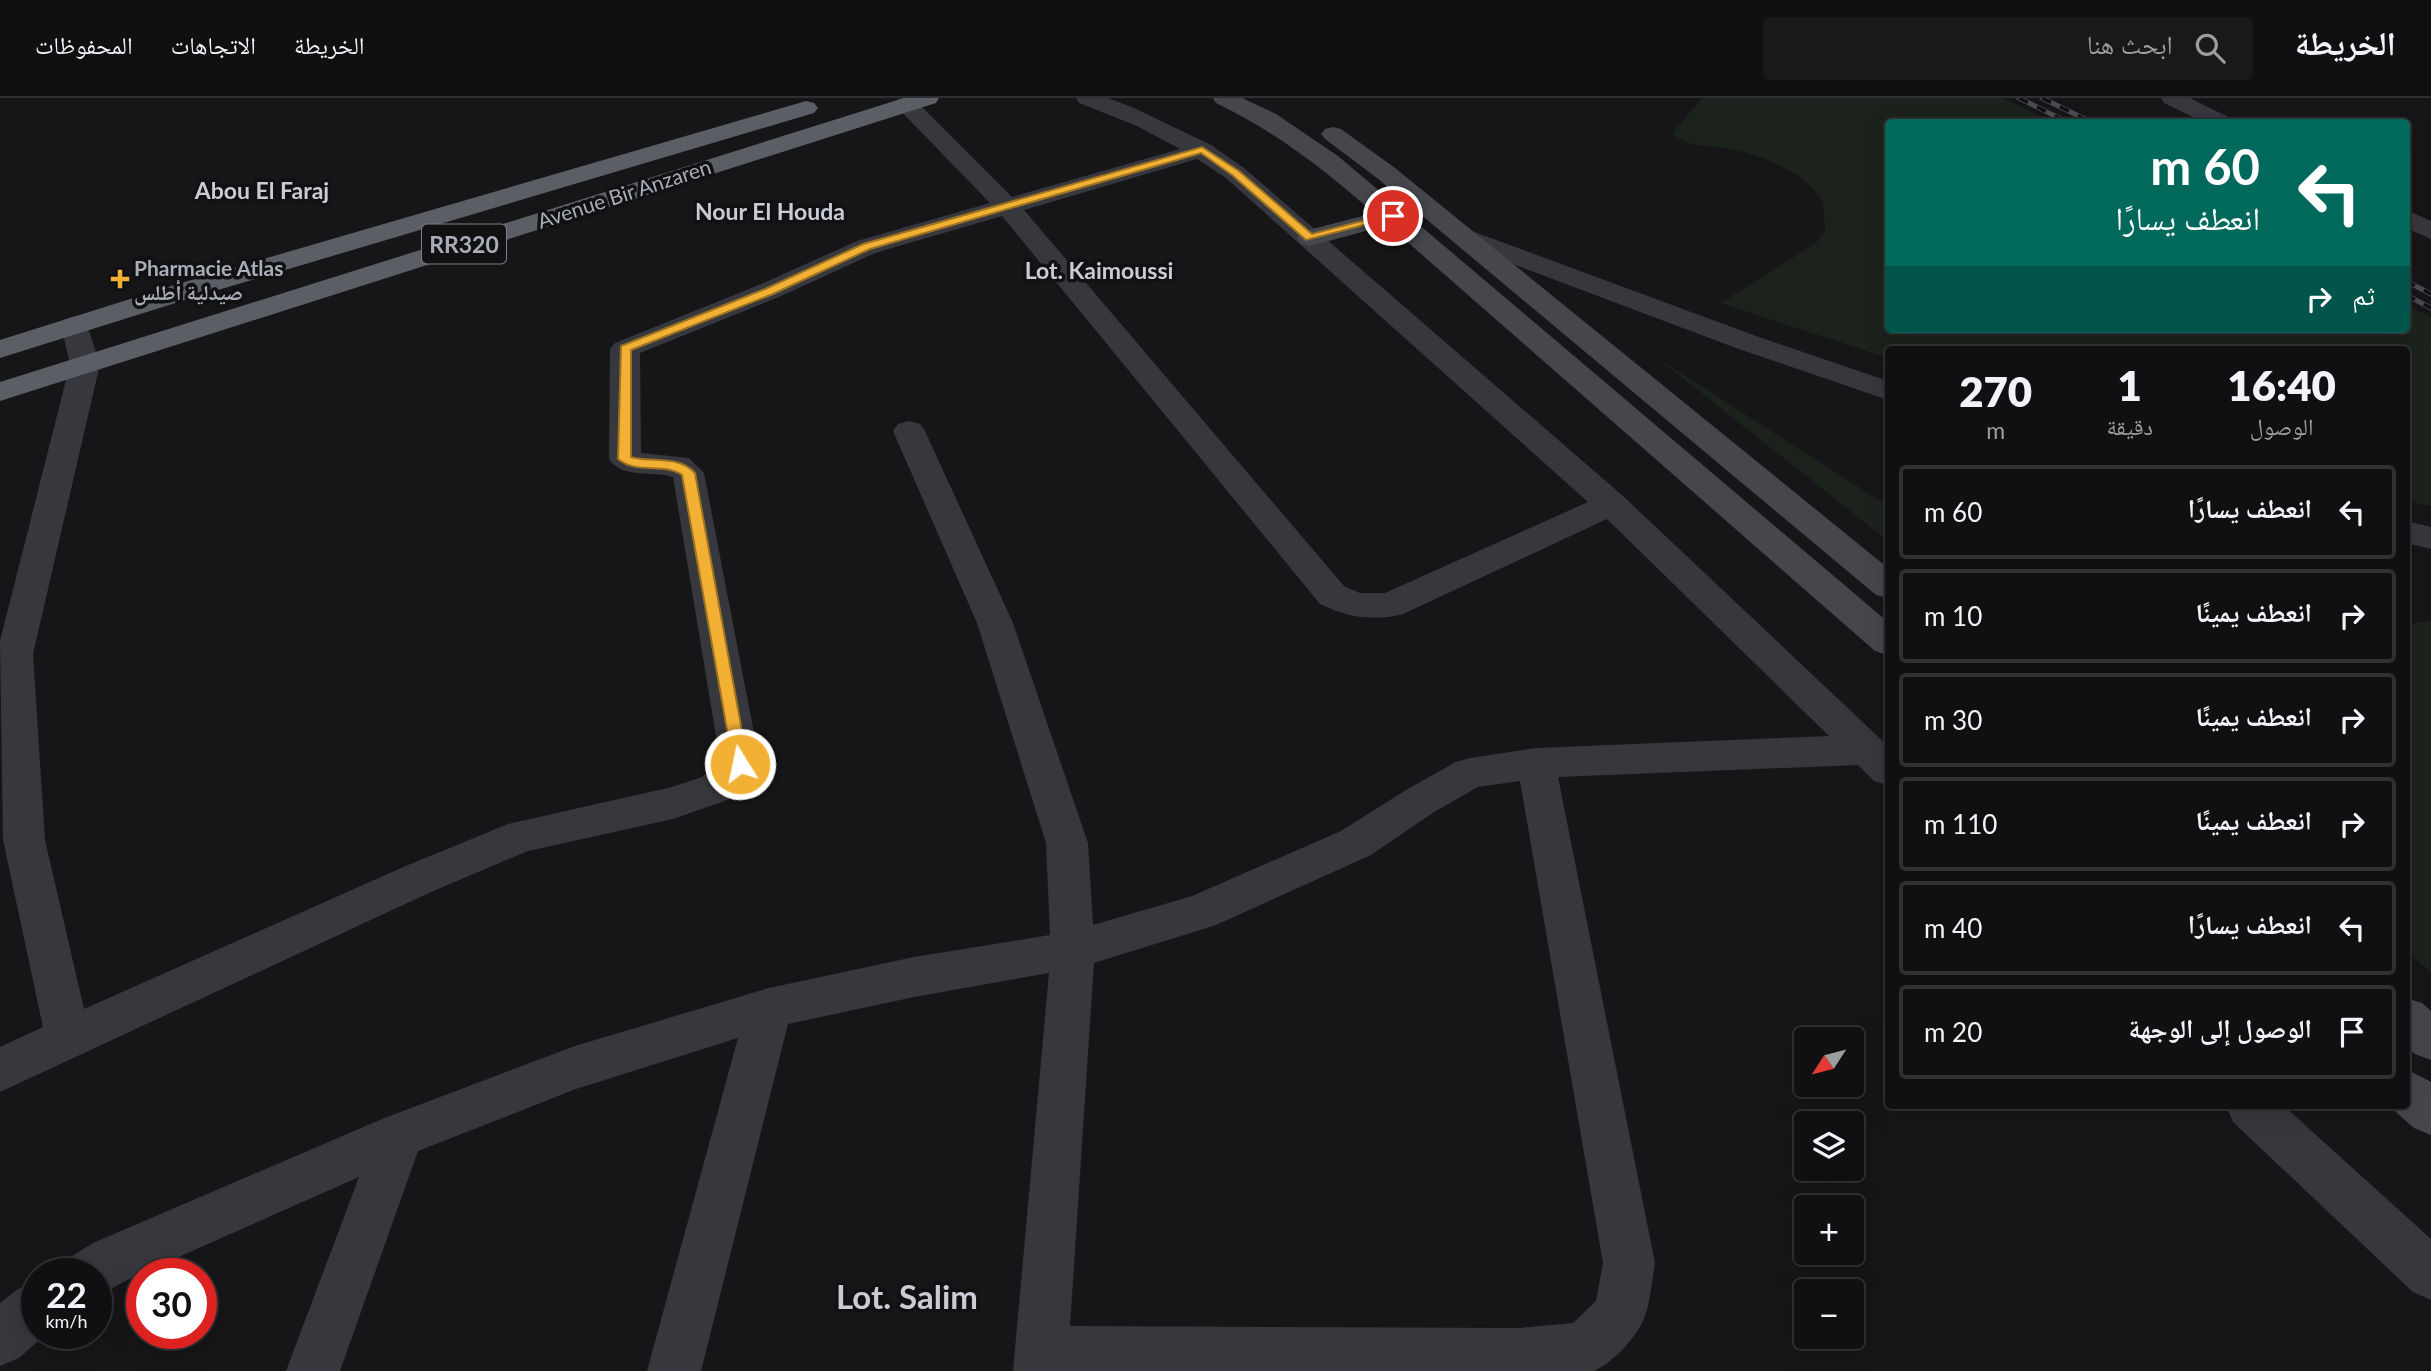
<!DOCTYPE html>
<html lang="ar">
<head>
<meta charset="utf-8">
<style>
  :root { --surface:#101012; --page:#19191b; --text:#f1f3f6; --muted:#9c9d9f; --line:#303032 }
  body { margin:0; font-family:Lato,"Noto Naskh Arabic",sans-serif; background:var(--page); color:var(--text); direction:rtl; height:100vh; display:flex; flex-direction:column; font-size:26px; white-space:nowrap }
  * { box-sizing:border-box; margin:0 }
  p { font-size:23px; color:var(--muted) }
  .icon { flex:none; width:38px; height:38px; fill:none; stroke:currentColor; stroke-width:2; stroke-linecap:round; stroke-linejoin:round }
  .map { position:relative; flex:1; overflow:hidden; direction:ltr }
  .drawer { position:absolute; left:1885px; top:248px; width:525px; height:763px; display:flex; flex-direction:column; background:var(--surface); border-radius:7px; box-shadow:0 7px 28px #0002,0 0 0 2px var(--line); direction:rtl }
  .drawer>* { flex:none }
  .banner { position:absolute; left:1885px; top:21px; width:525px; height:214px; border-radius:7px; box-shadow:0 7px 28px #0002,0 0 0 2px var(--line); direction:rtl; background:#00695c; color:#fff; overflow:hidden }
  .needle { width:46px; rotate:234deg }
  .buttons { position:absolute; left:1794px; top:929px; display:grid; gap:14px }
  .buttons a { display:grid; place-items:center; width:70px; height:70px; border-radius:7px; background:var(--surface); box-shadow:0 7px 28px #0002,0 0 0 2px var(--line); font-size:35px }
  .speed { position:absolute; left:21px; top:1160px; display:flex; gap:14px; font-size:35px; font-weight:700; text-align:center }
  .speed>* { display:grid; place-content:center; width:91px; height:91px; border-radius:50%; background:var(--surface); box-shadow:0 7px 28px #0002,0 0 0 2px var(--line); line-height:1 }
  .speed small { font-size:18px; font-weight:400 }
  .speed .limit { border:10px solid #d22; background:#fff; color:#111 }
  .pin { position:absolute; display:grid; place-items:center; width:60px; height:60px; color:#fff; margin:-30px; border:4px solid #fff; border-radius:50%; box-shadow:0 2px 7px #0007 }
  .me { position:absolute; width:77px; margin:-38px; rotate:350deg; stroke-linejoin:round; filter:drop-shadow(0 0 5px #0008) }
  .turn { display:flex; align-items:center; gap:24px; height:147px; padding:0 35px; font-size:32px }
  .turn .icon { width:91px; height:91px; stroke-width:2.5 }
  .turn b { display:block; font-size:49px; line-height:60px }
  .then { display:flex; align-items:center; height:66px; padding:0 35px; background:#0003; gap:14px; font-size:26px }
  .eta { display:flex; justify-content:space-evenly; align-items:center; height:119px; text-align:center }
  .eta b { font-size:42px; font-weight:800; line-height:49px }
  ul { padding:0; list-style:none }
  li { display:flex; align-items:center; gap:21px; height:94px; margin:0 14px 10px; padding:0 21px; border:4px solid var(--line); border-radius:7px }
  li div { flex:1 }
  li b { display:block; font-size:26px }
  li em { font-style:normal }
  header { display:flex; align-items:center; gap:42px; box-sizing:border-box; height:98px; padding:0 35px; background:var(--surface); border-bottom:2px solid var(--line) }
  header strong { font-size:33px }
  nav { display:flex; gap:38px; margin-inline-start:auto; font-size:24px }
  .search { width:490px; height:63px; background:var(--page); display:flex; align-items:center; gap:18px; box-sizing:border-box; padding:0 24px; border-radius:7px; color:var(--muted); font-size:26px }
  .map>svg:first-child { display:block }
</style>
</head>
<body>
<header>
<strong>الخريطة</strong>
<div class="search"><svg class="icon" aria-label="search" viewBox="0 0 24 24"><circle cx="10" cy="10" r="6"/><path d="M15 15l6 6"/></svg>ابحث هنا</div>
<nav><a>الخريطة</a><a>الاتجاهات</a><a>المحفوظات</a></nav>
</header>
<div class="map">
<svg width="2431" height="1273" viewBox="0 0 2431 1273">
  <rect width="100%" height="100%" fill="#161618"/>
  <g fill="#1c231d">
    <path d="M1702,0H2003L2051,24H1888V231H2406V207L2431,219V408L2406,403V252H1888V260L1721,205L1816,145L1825,133C1824,124 1825,109 1821,101C1801,70 1752,53 1717,49C1694,46 1694,49 1672,36Z"/>
    <polygon points="1659,261 1888,408 1888,443"/>
    <polygon points="2431,523 2431,874 2406,854 2406,526"/>
  </g>
  <g fill="none" stroke-linecap="round" stroke-linejoin="round">
    <g fill="#37383d" fill-rule="evenodd">
      <path d="M910,0L914,1L1012,99L1180,51L1137,28L1079,5L1076,0H1108L1134,10L1211,47L1244,70L1623,398L1888,648V687L1874,683L1858,667L1558,679L1655,1165C1648,1206 1651,1223 1620,1254C1611,1262 1605,1268 1594,1273H1013L1049,875L914,899L788,926L701,1273H647L738,940L576,991L418,1053L340,1273H286L359,1079L129,1181L96,1199V1176H64L72,1158L93,1145L382,1021L575,948L769,890L914,859L1050,837L1046,745L977,525L893,333L898,326L909,323L920,326L925,333L1013,525L1088,745L1093,827L1192,798L1341,733L1406,692L1456,664L1470,660L1536,650L1829,638L1607,421L1403,516C1374,524 1346,519 1320,506L1002,118L875,155L779,199L640,255L641,355L689,360L704,375L760,666L754,677L730,701L673,721L528,753L431,794L0,994V949L43,929L3,742L0,543L70,266L61,227L65,221L75,218L85,221L100,266L33,556L45,742L84,911L401,770L508,726L672,689L702,679L720,662L673,379C653,372 623,382 609,361L610,251L615,245L759,187L857,143L990,105L894,6L898,1ZM1197,61L1226,80L1588,404L1385,495H1360L1344,488L1024,112ZM1520,683L1603,1165L1596,1203L1573,1225L1520,1230L1070,1228L1094,865L1216,827L1371,757L1434,714L1478,689Z"/>
      <polygon points="1461,129 1756,238 1888,283 1888,302 1736,250 1452,143 1448,137 1452,131"/>
      <polygon points="2406,423 2431,429 2431,451 2406,445"/>
      <polygon points="2226,1008 2284,1008 2431,1141 2431,1202 2413,1194 2233,1024"/>
      <polygon points="37,1184 37,1236 46,1236 19,1260 0,1268 0,1205 18,1191"/>
    </g>
    <g fill="#37383d" fill-rule="evenodd">
      <polygon points="2161,0 2190,0 2228,19 2232,24 2203,24 2164,5"/>
      <polygon points="2406,112 2431,123 2431,141 2406,130"/>
    </g>
    <g fill="#45474d" fill-rule="evenodd">
      <path d="M1213,0H1242L1276,16L1338,58L1888,524V557L1875,553L1388,127L1310,148L1301,146L1297,140L1301,134L1374,115C1322,70 1278,35 1216,5Z"/>
      <polygon points="1333,29 1341,31 1395,70 1888,470 1888,500 1876,497 1377,80 1325,41 1321,36 1325,31"/>
      <polygon points="2406,900 2422,905 2431,913 2431,962 2415,956 2406,949"/>
      <polygon points="2406,971 2431,984 2431,1037 2414,1030 2389,1008 2406,1008"/>
    </g>
    <g fill="#5b5e65" fill-rule="evenodd">
      <polygon points="904,0 939,0 936,5 0,303 0,284"/>
      <polygon points="806,3 814,5 818,10 814,15 201,197 0,260 0,242 181,185"/>
    </g>
    <g stroke="#4a4c52" stroke-width="5">
      <g id="rail">
        <polyline points="2019,0 2067,24"/>
        <polyline points="2042,0 2091,24"/>
        <polyline points="2406,183 2431,196"/>
        <polyline points="2406,197 2431,210"/>
      </g>
    </g>
    <use href="#rail" stroke="#111113" stroke-width="3.5" stroke-dasharray="10" stroke-linecap="butt"/>
  </g>
  <path fill="#f2b134" stroke="#9d7322" stroke-width="2" d="M1202,49L1239,73L1312,136L1393,115L1399,118L1306,142L1232,77L1201,55L870,151L773,196L631,252V359C653,365 679,357 695,375L748,666L746,671H734L682,377C664,364 637,377 618,361L621,248L765,191L863,146Z"/>
  <path fill="#f2b134" stroke="#111113" stroke-width="2.5" d="M116.5 170.5h7v7h7v7h-7v7h-7v-7h-7v-7h7z"/>
  <g text-anchor="middle" dominant-baseline="central" stroke-width="7" stroke-linejoin="round" paint-order="stroke">
    <g font-size="21" fill="#a8adb8" stroke="#111113">
      <text transform="translate(624 95) rotate(-18)">Avenue Bir Anzaren</text>
    </g>
    <g font-size="21" font-weight="bold" fill="#a8adb8" stroke="#111113" text-anchor="start">
      <text x="134" y="169">Pharmacie Atlas<tspan x="134" dy="24">صيدلية أطلس</tspan></text>
    </g>
    <g font-size="23" font-weight="bold" fill="#c9ccd4" stroke="#111113">
      <text x="262" y="92">Abou El Faraj</text>
      <text x="770" y="113">Nour El Houda</text>
      <text x="1099" y="172">Lot. Kaimoussi</text>
    </g>
    <rect fill="#111113" stroke="#7b7e86" stroke-width="2" x="422" y="126.5" width="84" height="39" rx="5"/>
    <g font-size="23" font-weight="bold" fill="#a8adb8">
      <text x="464" y="146">RR320</text>
    </g>
    <g font-size="33" font-weight="bold" fill="#c9ccd4" stroke="#111113">
      <text x="907" y="1198">Lot. Salim</text>
    </g>
  </g>
</svg>
<div class="buttons">
<a><svg class="needle" viewBox="-14 -14 28 28"><path d="M0-13l5 13h-10z" fill="#e53935"/><path d="M0 13l5-13h-10z" fill="#9c9d9f"/></svg></a>
<a><svg class="icon" aria-label="layers" viewBox="0 0 24 24"><path d="M12 4l9 5-9 5-9-5zM3 14l9 5 9-5"/></svg></a>
<a>+</a>
<a>−</a>
</div>
<div class="speed"><div>22<small>km/h</small></div><div class="limit">30</div></div>
<div class="pin" style="left:1393px;top:118px;background:#d93025"><svg class="icon" aria-label="arrive" viewBox="0 0 24 24"><path d="M6 21V4h12l-3 4 3 4H6"/></svg></div>
<svg class="me" style="left:740px;top:666px" viewBox="-20 -20 40 40"><circle r="17" fill="#f2b134" stroke="#fff" stroke-width="3"/><path d="M0-11L8 9 0 5-8 9z" fill="#fff"/></svg>
<div class="banner">
<div class="turn"><svg class="icon" aria-label="left" viewBox="0 0 24 24"><path d="M17 20v-9H6M10 6l-5 5 5 5"/></svg><div><b>60 m</b>انعطف يسارًا</div></div>
<div class="then">ثم<svg class="icon" aria-label="right" viewBox="0 0 24 24"><path d="M7 20v-9h11M14 6l5 5-5 5"/></svg></div>
</div>
<section class="drawer">
<div class="eta">
<div><b>16:40</b><p>الوصول</p></div>
<div><b>1</b><p>دقيقة</p></div>
<div><b>270</b><p>m</p></div>
</div>
<ul>
<li><svg class="icon" aria-label="left" viewBox="0 0 24 24"><path d="M17 20v-9H6M10 6l-5 5 5 5"/></svg><div><b>انعطف يسارًا</b></div><em>60 m</em></li>
<li><svg class="icon" aria-label="right" viewBox="0 0 24 24"><path d="M7 20v-9h11M14 6l5 5-5 5"/></svg><div><b>انعطف يمينًا</b></div><em>10 m</em></li>
<li><svg class="icon" aria-label="right" viewBox="0 0 24 24"><path d="M7 20v-9h11M14 6l5 5-5 5"/></svg><div><b>انعطف يمينًا</b></div><em>30 m</em></li>
<li><svg class="icon" aria-label="right" viewBox="0 0 24 24"><path d="M7 20v-9h11M14 6l5 5-5 5"/></svg><div><b>انعطف يمينًا</b></div><em>110 m</em></li>
<li><svg class="icon" aria-label="left" viewBox="0 0 24 24"><path d="M17 20v-9H6M10 6l-5 5 5 5"/></svg><div><b>انعطف يسارًا</b></div><em>40 m</em></li>
<li><svg class="icon" aria-label="arrive" viewBox="0 0 24 24"><path d="M6 21V4h12l-3 4 3 4H6"/></svg><div><b>الوصول إلى الوجهة</b></div><em>20 m</em></li>
</ul>
</section>
</div>
</body>
</html>
